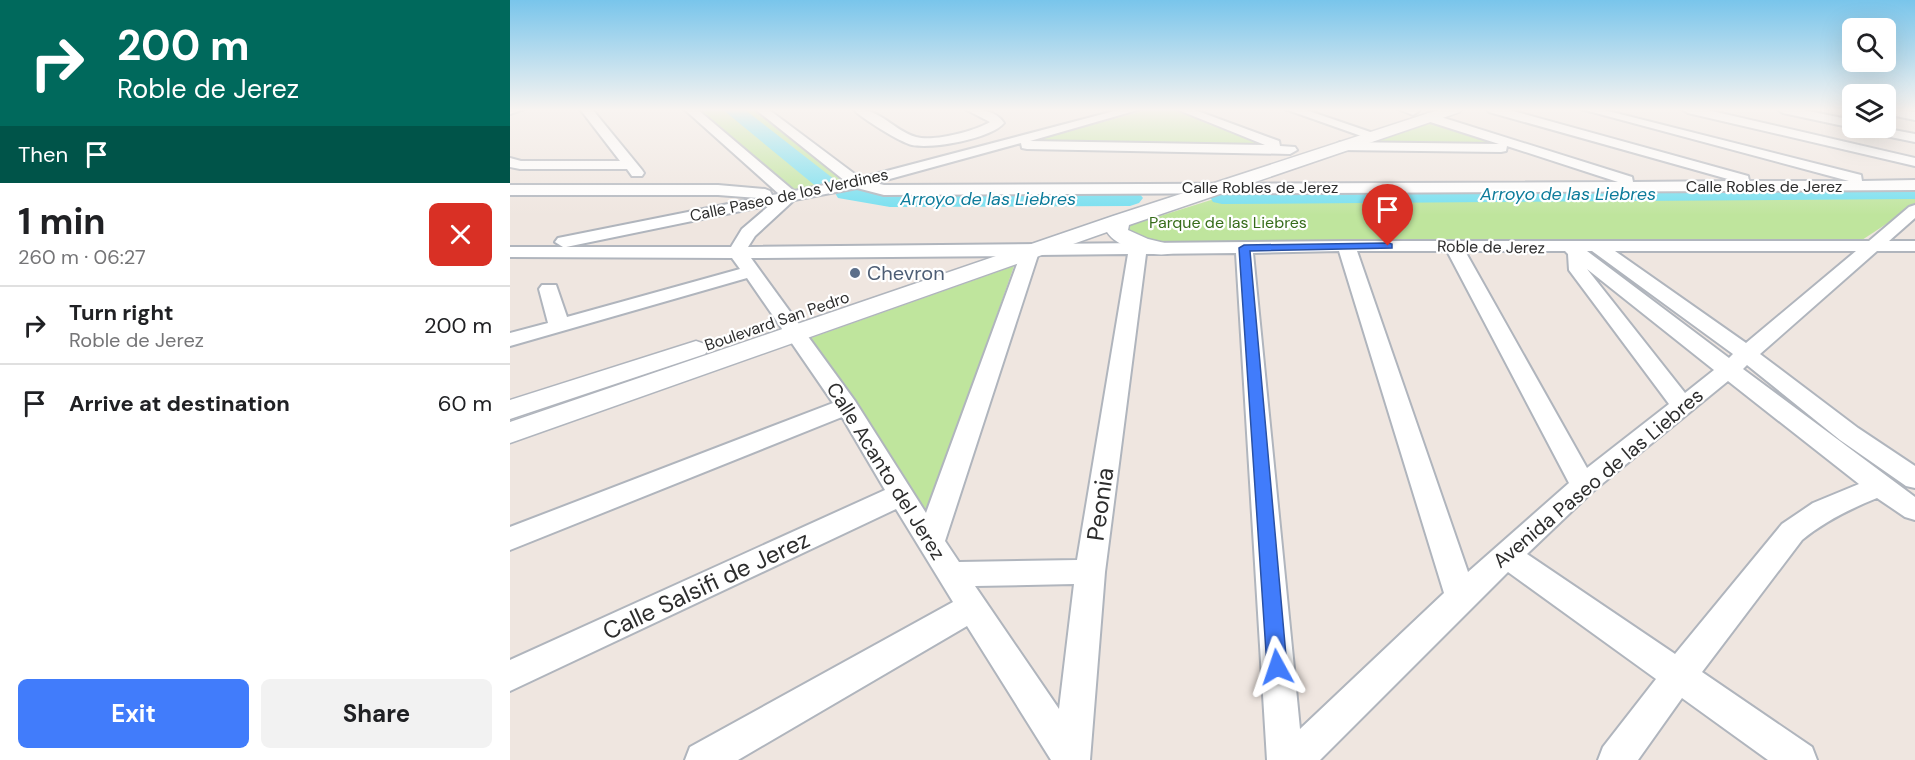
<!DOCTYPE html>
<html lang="en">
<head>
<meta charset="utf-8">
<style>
  :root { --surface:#fff; --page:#f2f2f2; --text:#202124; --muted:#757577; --line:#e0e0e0; --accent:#417cfb }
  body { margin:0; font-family:"DM Sans",sans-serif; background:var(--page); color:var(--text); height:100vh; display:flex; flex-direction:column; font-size:22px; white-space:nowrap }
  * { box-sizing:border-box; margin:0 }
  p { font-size:20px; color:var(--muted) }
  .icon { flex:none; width:33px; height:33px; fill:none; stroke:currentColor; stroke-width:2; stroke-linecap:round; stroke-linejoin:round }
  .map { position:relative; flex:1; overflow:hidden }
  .sheet { display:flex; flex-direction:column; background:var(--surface); width:510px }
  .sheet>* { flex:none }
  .hud { background:#00695c; color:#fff; overflow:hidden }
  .buttons { position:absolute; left:1332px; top:18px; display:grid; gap:12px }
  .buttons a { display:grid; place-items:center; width:54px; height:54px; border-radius:9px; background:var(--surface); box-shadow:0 6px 24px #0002; font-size:30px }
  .pin { position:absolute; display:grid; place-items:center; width:51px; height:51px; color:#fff; margin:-62px -26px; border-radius:50% 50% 50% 0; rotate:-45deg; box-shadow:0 0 6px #0007 }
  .pin .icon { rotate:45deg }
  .me { position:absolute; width:66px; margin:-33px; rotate:355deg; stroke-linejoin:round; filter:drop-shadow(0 0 4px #0008) }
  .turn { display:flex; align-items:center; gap:21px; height:126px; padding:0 18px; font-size:27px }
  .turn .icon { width:78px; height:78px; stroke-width:2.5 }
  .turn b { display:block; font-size:42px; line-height:51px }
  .then { display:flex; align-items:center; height:57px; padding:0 18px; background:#0003; gap:12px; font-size:22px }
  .round { display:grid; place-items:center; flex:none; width:63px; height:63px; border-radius:9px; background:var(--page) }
  .overview { display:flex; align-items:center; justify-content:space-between; height:102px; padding:0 18px }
  h1 { font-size:36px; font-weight:700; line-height:45px }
  .action { display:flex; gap:12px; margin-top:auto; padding:12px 18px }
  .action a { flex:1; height:69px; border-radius:9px; background:var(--accent); color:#fff; font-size:24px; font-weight:700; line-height:69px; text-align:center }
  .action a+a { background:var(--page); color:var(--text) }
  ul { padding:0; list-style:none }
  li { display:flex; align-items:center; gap:18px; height:78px; padding:0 18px; border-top:2px solid var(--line) }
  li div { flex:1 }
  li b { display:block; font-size:22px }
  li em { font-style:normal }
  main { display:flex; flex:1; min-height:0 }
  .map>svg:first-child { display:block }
</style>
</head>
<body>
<main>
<section class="sheet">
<div class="hud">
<div class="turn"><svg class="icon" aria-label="right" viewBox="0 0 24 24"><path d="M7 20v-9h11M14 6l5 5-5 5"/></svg><div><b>200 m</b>Roble de Jerez</div></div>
<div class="then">Then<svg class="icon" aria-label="arrive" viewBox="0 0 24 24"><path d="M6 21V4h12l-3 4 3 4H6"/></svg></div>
</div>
<div class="overview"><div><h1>1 min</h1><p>260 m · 06:27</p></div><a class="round" style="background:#d93025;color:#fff"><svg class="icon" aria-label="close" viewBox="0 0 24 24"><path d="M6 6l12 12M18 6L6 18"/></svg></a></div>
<ul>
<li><svg class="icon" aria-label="right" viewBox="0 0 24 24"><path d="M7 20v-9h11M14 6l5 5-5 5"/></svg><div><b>Turn right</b><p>Roble de Jerez</p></div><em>200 m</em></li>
<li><svg class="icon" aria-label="arrive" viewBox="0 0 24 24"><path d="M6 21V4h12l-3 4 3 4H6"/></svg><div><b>Arrive at destination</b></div><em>60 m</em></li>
</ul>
<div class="action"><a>Exit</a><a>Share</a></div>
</section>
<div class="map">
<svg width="1405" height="760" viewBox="0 0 1405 760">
  <rect width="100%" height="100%" fill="#efe6e0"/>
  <g fill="#bfe59d">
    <path d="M186,109H242L304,158L336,179C325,189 294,192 280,188Z"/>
    <polygon points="641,109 665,109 761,145 524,140"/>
    <polygon points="919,121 1004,146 856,142"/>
    <polygon points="1393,194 1405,198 1405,205 1352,240 659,246 631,243 615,227 701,200"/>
    <polygon points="504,266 414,524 295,340"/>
  </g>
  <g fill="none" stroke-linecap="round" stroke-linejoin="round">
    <g fill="#74dff0" fill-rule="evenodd">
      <polygon points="212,109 234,109 329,183 326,188 317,190 308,188"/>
      <polygon points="1405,185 1405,199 712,204 703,202 700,197 703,192 712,190"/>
      <polygon points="337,186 380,191 620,190 629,193 633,198 629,203 620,206 380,207 328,198 325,193 328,188"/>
    </g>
    <g stroke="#b0b5bd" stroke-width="4">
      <g id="minor">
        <polygon points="0,109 14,109 0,114"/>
        <polygon points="70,109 82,109 132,170 134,173 132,176 122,176 117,169 10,169 0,167 0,158 11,161 110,161"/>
        <path d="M174,109H187L284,191L335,181L245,109H258L350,178L612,109H631L520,141L755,145L666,109H682L769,141L770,146L785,147L787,150L780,154L517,149L512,148L511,143L365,183L374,185L1108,182L997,146L996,151L991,152L830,150L823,146L830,142L989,144L914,120L912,117L918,113L1122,177L1123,182L1225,181L979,112L977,109H996L1238,176L1239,181H1339L1071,109H1090L1351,175L1352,181L1405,180V190L374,195L347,188L284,200L245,236L238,247L836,241H1359L1399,207L1405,205V218L1379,241H1405V251H1367L1250,354L1348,428L1405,466V488L1396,486L1330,440L1237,365L1233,369L1405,497V520L1395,517L1367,498C1340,509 1315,521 1292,540L1192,672L1302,747L1307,760H1258L1172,698L1128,760H1088L1093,747L1146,679L998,572L810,760H757L726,253L636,254L595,572L580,760H541L457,626L228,760H175L180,747L443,602L386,509L0,691V660L375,490L332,417L0,550V527L323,403L237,278L0,346V333L38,323L29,289L32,285H46L57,317L230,269L222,258L0,257V247H53L45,242L48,238L248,198L208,195H0V185H208L255,189L260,191L262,195L269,194ZM260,205L232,229L221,247H56ZM829,251L934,593L790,729L743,253ZM847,251H937L1059,483L958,572ZM955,251H1055L1058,254L1059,270L1159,404L1077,468ZM1077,251H1082L1223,354L1219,358ZM1105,251H1346L1236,343ZM618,254L567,560L449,562L435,541L528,255ZM510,256L416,513L345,401L241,258ZM1077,269L1204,370L1175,393ZM1218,381L1349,484L1303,503L1272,524L1165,654L1017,554L1082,492ZM564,584L549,709L465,586Z"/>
        <path d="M343,109C369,107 383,130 406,137C424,142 465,131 480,122L455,109C469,109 486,110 494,123C480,139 423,149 402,145C390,142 351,118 343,109Z"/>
        <polygon points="775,109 793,109 869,135 862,139 857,138"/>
        <polygon points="888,109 908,109 909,111 903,115"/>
        <polygon points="1172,109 1193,109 1405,158 1405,166 1178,113"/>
        <polygon points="1267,109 1289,109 1342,120 1343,128 1273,113"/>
        <polygon points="1376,109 1405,112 1405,120 1376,114"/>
        <polygon points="1349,128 1373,128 1405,134 1405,142 1351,131"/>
      </g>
    </g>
    <g stroke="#b0b5bd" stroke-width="3">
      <g id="tertiary">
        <path d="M931,109H952L950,112L619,225L618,230L638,239L663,245L667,249L663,253C645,258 608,249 597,232L0,443V422L603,216Z"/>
        <polygon points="186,341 195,344 199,349 195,354 0,419 0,400"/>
      </g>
    </g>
    <use href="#minor" fill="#fff" fill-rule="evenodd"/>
    <use href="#tertiary" fill="#fff" fill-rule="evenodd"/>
  </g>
  <linearGradient id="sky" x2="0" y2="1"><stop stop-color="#79c5eb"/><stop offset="0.51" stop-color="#f8f4f1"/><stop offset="1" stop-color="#f8f4f1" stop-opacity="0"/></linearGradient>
  <rect width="1405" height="215" fill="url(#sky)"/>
  <polygon fill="#417cfb" stroke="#2a51a3" stroke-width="1.5" points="878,243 882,244 882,248 740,251 777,667 774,673 767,676 760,673 757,667 729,248 734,245"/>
  <circle fill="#5c6f8a" stroke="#fff" stroke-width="2" cx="345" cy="273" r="6"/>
  <g text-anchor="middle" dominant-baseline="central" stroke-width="4.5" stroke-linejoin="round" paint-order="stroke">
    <g font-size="16" fill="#2d2d2d" stroke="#fff">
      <text x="1254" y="186">Calle Robles de Jerez</text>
      <text x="750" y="187">Calle Robles de Jerez</text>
      <text transform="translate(279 195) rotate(-12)">Calle Paseo de los Verdines</text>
      <text transform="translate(981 247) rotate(1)">Roble de Jerez</text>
      <text transform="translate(267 321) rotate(-19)">Boulevard San Pedro</text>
    </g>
    <g font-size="16" fill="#376d1b" stroke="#fff">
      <text x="718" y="222">Parque de las Liebres</text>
    </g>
    <g font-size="18" font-style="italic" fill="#0d7c9b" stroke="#fff">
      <text x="1058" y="194">Arroyo de las Liebres</text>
      <text x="478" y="199">Arroyo de las Liebres</text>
    </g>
    <g font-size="20" fill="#4e5e75" stroke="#fff" text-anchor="start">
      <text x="357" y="273">Chevron</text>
    </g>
    <g font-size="20" fill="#2d2d2d" stroke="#fff">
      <text transform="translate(376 471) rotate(58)">Calle Acanto del Jerez</text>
      <text transform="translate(1088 478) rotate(-40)">Avenida Paseo de las Liebres</text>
    </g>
    <g font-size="24" fill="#2d2d2d" stroke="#fff">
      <text transform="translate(590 504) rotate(-82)">Peonia</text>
      <text transform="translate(196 585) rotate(-25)">Calle Salsifi de Jerez</text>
    </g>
  </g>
</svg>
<div class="buttons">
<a><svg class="icon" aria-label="search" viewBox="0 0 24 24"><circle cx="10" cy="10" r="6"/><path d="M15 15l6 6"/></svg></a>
<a><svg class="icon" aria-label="layers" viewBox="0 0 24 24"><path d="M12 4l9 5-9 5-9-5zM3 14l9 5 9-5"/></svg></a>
</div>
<div class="pin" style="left:878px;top:246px;background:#d93025"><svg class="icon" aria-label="arrive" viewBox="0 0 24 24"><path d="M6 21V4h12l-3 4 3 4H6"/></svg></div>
<svg class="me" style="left:767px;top:667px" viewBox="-20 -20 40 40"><path d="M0-17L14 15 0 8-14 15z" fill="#417cfb" stroke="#fff" stroke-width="4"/></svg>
</div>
</main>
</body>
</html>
